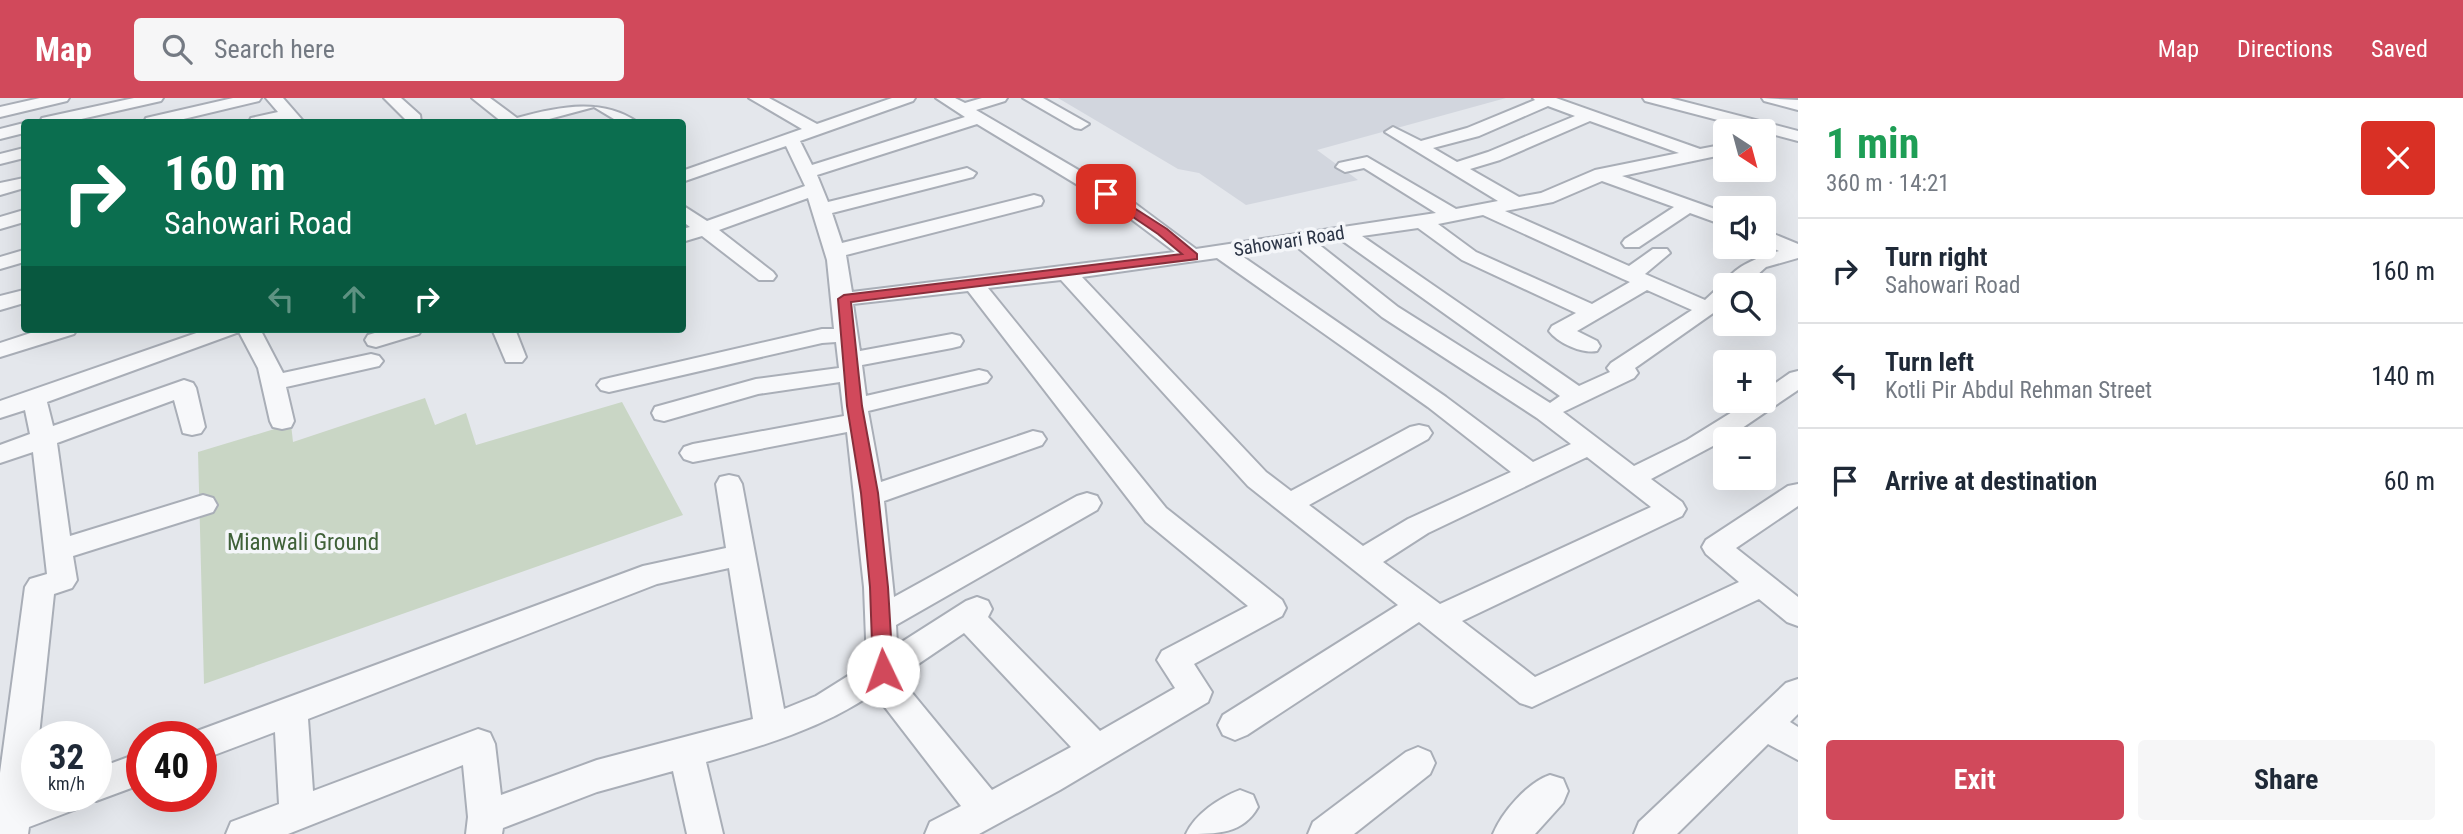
<!DOCTYPE html>
<html lang="en">
<head>
<meta charset="utf-8">
<style>
  :root { --surface:#fff; --page:#f6f6f7; --text:#1f2937; --muted:#747a83; --line:#e0e1e3; --accent:#d1495b }
  body { margin:0; font-family:"Roboto Condensed",sans-serif; background:var(--page); color:var(--text); height:100vh; display:flex; flex-direction:column; font-size:26px; white-space:nowrap }
  * { box-sizing:border-box; margin:0 }
  p { font-size:23px; color:var(--muted) }
  .icon { flex:none; width:38px; height:38px; fill:none; stroke:currentColor; stroke-width:2; stroke-linecap:round; stroke-linejoin:round }
  .map { position:relative; flex:1; overflow:hidden }
  .panel { display:flex; flex-direction:column; background:var(--surface); width:665px }
  .panel>* { flex:none }
  .top-card { position:absolute; left:21px; top:21px; width:665px; height:214px; border-radius:7px; box-shadow:0 7px 28px #0002; background:#0b6e4f; color:#fff; overflow:hidden }
  .needle { width:46px; rotate:144deg }
  .controls { position:absolute; left:1713px; top:21px; display:grid; gap:14px }
  .controls a { display:grid; place-items:center; width:63px; height:63px; border-radius:7px; background:var(--surface); box-shadow:0 7px 28px #0002; font-size:35px }
  .speed { position:absolute; left:21px; top:623px; display:flex; gap:14px; font-size:35px; font-weight:700; text-align:center }
  .speed>* { display:grid; place-content:center; width:91px; height:91px; border-radius:50%; background:var(--surface); box-shadow:0 7px 28px #0002; line-height:1 }
  .speed small { font-size:18px; font-weight:400 }
  .speed .limit { border:10px solid #d22; background:#fff; color:#111 }
  .pin { position:absolute; display:grid; place-items:center; width:60px; height:60px; color:#fff; margin:-30px; border-radius:14px; box-shadow:0 4px 10px #0006 }
  .me { position:absolute; width:77px; margin:-38px; rotate:357deg; stroke-linejoin:round; filter:drop-shadow(0 0 5px #0008) }
  .turn { display:flex; align-items:center; gap:24px; height:147px; padding:0 28px; font-size:32px }
  .turn .icon { width:91px; height:91px; stroke-width:2.5 }
  .turn b { display:block; font-size:49px; line-height:60px }
  .lanes { display:flex; align-items:center; height:66px; padding:0 28px; background:#0003; justify-content:center; gap:35px; direction:ltr }
  .lanes .off { opacity:.35 }
  .round { display:grid; place-items:center; flex:none; width:74px; height:74px; border-radius:7px; background:var(--page) }
  .summary { display:flex; align-items:center; justify-content:space-between; height:119px; padding:0 28px }
  h1 { font-size:42px; font-weight:700; line-height:52px; color:#1e9e55 }
  .action { display:flex; gap:14px; margin-top:auto; padding:14px 28px }
  .action a { flex:1; height:80px; border-radius:7px; background:var(--accent); color:#fff; font-size:28px; font-weight:700; line-height:80px; text-align:center }
  .action a+a { background:var(--page); color:var(--text) }
  ul { padding:0; list-style:none }
  li { display:flex; align-items:center; gap:21px; height:105px; padding:0 28px; border-top:2px solid var(--line) }
  li div { flex:1 }
  li b { display:block; font-size:26px }
  li em { font-style:normal }
  header { display:flex; align-items:center; gap:42px; box-sizing:border-box; height:98px; padding:0 35px; background:var(--accent); color:#fff }
  header strong { font-size:33px }
  nav { display:flex; gap:38px; margin-inline-start:auto; font-size:24px }
  .search { width:490px; height:63px; background:var(--page); display:flex; align-items:center; gap:18px; box-sizing:border-box; padding:0 24px; border-radius:7px; color:var(--muted); font-size:26px }
  main { display:flex; flex:1; min-height:0 }
  .map>svg:first-child { display:block }
</style>
</head>
<body>
<header>
<strong>Map</strong>
<div class="search"><svg class="icon" aria-label="search" viewBox="0 0 24 24"><circle cx="10" cy="10" r="6"/><path d="M15 15l6 6"/></svg>Search here</div>
<nav><a>Map</a><a>Directions</a><a>Saved</a></nav>
</header>
<main>
<div class="map">
<svg width="1798" height="736" viewBox="0 0 1798 736">
  <rect width="100%" height="100%" fill="#e4e7ec"/>
  <polygon fill="#d2d6de" points="1058,0 1506,0 1317,52 1358,82 1246,107 1199,75 1178,71"/>
  <polygon fill="#c9d6c5" points="425,300 435,327 466,315 476,347 622,304 683,417 204,586 198,354 291,326 293,344"/>
  <g fill="none" stroke-linecap="round" stroke-linejoin="round">
    <g stroke="#a9aeb7" stroke-width="4">
      <g id="minor">
        <polygon points="40,0 69,0 67,3 0,19 0,9"/>
        <polygon points="134,0 163,0 161,3 68,24 40,24 42,20"/>
        <polygon points="233,0 261,0 259,3 171,24 144,24 146,20"/>
        <polygon points="266,0 283,0 304,24 287,24 285,22 249,24 251,20 278,14"/>
        <polygon points="384,0 401,0 420,17 421,24 405,24 405,21"/>
        <path d="M472,0H490L517,20C560,8 603,0 637,24H619L594,9L538,24H502Z"/>
        <path d="M749,0H769L817,26L892,0H915L913,3L800,43L812,67L965,19L936,0H955L965,5L982,0H1007L1005,3L976,12L1133,104L1196,151L1436,115L1364,70L1345,74L1336,69L1339,65L1367,59L1456,111L1498,103L1385,34L1393,29L1421,43L1467,30L1535,2L1533,0H1556L1700,51L1726,46V56L1622,78L1726,115V128L1690,115L1639,149H1625L1622,145L1625,141L1674,109L1602,83L1553,104L1505,113L1629,168L1653,151H1667L1670,155L1645,176L1705,202L1718,190L1725,189C1727,170 1762,158 1779,153L1764,146V132L1798,146V160L1766,169L1746,187H1726V206L1635,270L1638,275L1634,280L1563,314L1634,368L1687,342L1750,303H1764V293L1790,275L1798,273V292L1726,341L1651,381L1682,404L1686,411L1682,418L1462,523L1535,579L1739,484L1706,456L1702,449L1706,442L1788,388L1798,386V408L1736,450L1798,499V528L1787,524L1759,501L1532,609L1520,605L1419,524L1247,637L1235,642L1223,637L1218,627L1223,617L1398,507L1248,388L1061,182L988,190L1166,410L1282,502L1286,510L1282,518L1194,566L1212,594L1208,604L1060,692L979,736H925L930,724L961,708L874,595C822,630 766,647 706,664L723,736H687L673,673L597,694L503,730L502,736H466L468,719L463,667L288,736H226L231,724L279,706L275,634L201,662V639H188L189,636L643,468L726,450L716,386L720,379L729,377L738,379L742,386L784,611L816,598L867,566L864,489L847,334L693,364L684,361L680,355L684,349L693,346L844,318L840,284L758,296L664,323L655,321L652,315L655,309L756,281L839,270L836,244L822,245L609,294L601,292L597,287L601,282L609,280L822,231H834L827,162L808,100L719,132L773,174L776,178L773,182H759L702,138L682,144V131L690,129L682,123V107L707,123L805,88L786,48L682,84V73L802,31ZM1548,8L1575,18L1488,54L1457,64L1433,50L1479,38ZM1590,23L1679,55L1595,72L1541,95L1519,99L1470,71L1500,62ZM977,26L1119,112L1175,154L852,194L846,157L1041,107L1043,103L1041,99L1034,97L842,145L832,115L973,79L976,75L967,70L828,104L817,77ZM1483,117L1623,181L1630,184L1592,206L1476,154L1438,126ZM1418,130L1462,162L1576,215L1552,228L1549,233C1558,245 1582,256 1597,253L1600,248L1597,243L1577,233L1647,192L1692,212L1611,265L1607,270L1610,274L1579,288L1362,138ZM1340,141L1560,298L1550,305L1398,209L1317,145ZM1296,148L1382,219L1537,320L1571,346L1533,364L1446,299L1239,156ZM1217,160L1428,309L1511,374L1408,421L1363,448L1309,407L1428,341L1432,335L1428,329L1419,327L1410,329L1291,393L1266,374L1082,179ZM968,193L1146,424L1248,508L1162,553L1157,562L1175,590L1100,633L988,519L992,511L988,503L977,499L966,503L897,547L896,527L1097,412L1101,405L1097,398L1087,395L1077,398L894,499L884,403L1042,347L1046,341L1042,335L1033,333L881,384L868,313L987,284L991,279L987,274L979,272L866,298L862,267L952,250L960,248L963,243L960,238L952,236L860,253L853,206ZM1587,359L1651,409L1440,506L1383,464L1428,435ZM729,470L753,621L597,662L501,697L495,646L490,635L478,631L313,693L308,621L657,486ZM964,535L1071,649L992,692L899,579Z"/>
        <polygon points="1023,0 1043,0 1089,26 1081,31 1075,30"/>
        <polygon points="1643,0 1670,0 1798,33 1798,43 1645,3"/>
        <polygon points="1762,0 1798,2 1798,12 1764,3"/>
        <polygon points="24,25 24,35 0,41 0,31"/>
        <polygon points="24,50 24,60 0,66 0,56"/>
        <polygon points="24,80 24,90 0,97 0,85"/>
        <polygon points="24,112 24,124 0,131 0,119"/>
        <polygon points="24,152 24,164 0,171 0,159"/>
        <polygon points="24,192 24,205 0,212 0,198"/>
        <polygon points="43,231 77,231 74,236 0,259 0,245"/>
        <polygon points="208,231 260,231 283,275 371,256 379,258 383,263 379,268 286,289 294,323 291,329 282,331 273,329 270,323 258,270 239,234 47,304 53,328 184,282 193,285 196,290 205,329 201,335 192,337 183,335 174,302 57,345 70,438 203,397 213,400 217,407 213,414 73,458 77,482 72,490 54,496 33,694 37,693 37,698 96,698 96,671 142,654 142,686 96,703 84,698 79,710 29,729 28,736 0,736 0,675 25,489 30,481 47,476 33,354 0,365 0,347 30,336 25,312 0,320 0,303"/>
        <polygon points="388,231 422,231 419,236 376,249 368,247 365,242 368,237"/>
        <polygon points="492,231 515,231 526,259 522,264 506,264"/>
        <polygon points="1798,581 1798,616 1790,624 1798,629 1798,662 1768,646 1677,736 1634,736 1639,724 1786,585"/>
        <polygon points="1418,649 1430,654 1435,665 1430,676 1354,736 1308,736 1313,724 1406,654"/>
        <path d="M1550,677L1563,681L1568,693L1563,705L1535,736H1493C1502,714 1527,685 1550,677Z"/>
        <path d="M1240,692L1253,697L1258,709C1243,736 1217,736 1186,736C1195,716 1219,700 1240,692Z"/>
      </g>
    </g>
    <use href="#minor" fill="#f7f8fa" fill-rule="evenodd"/>
  </g>
  <polygon fill="#d1495b" stroke="#882f3b" stroke-width="2" points="1106,92 1167,131 1197,156 1197,161 851,204 862,308 878,395 888,489 893,573 890,579 883,581 876,579 873,573 870,489 861,395 847,308 838,201 844,197 1182,156 1158,136 1102,98 1102,93"/>
  <g text-anchor="middle" dominant-baseline="central" stroke-width="7" stroke-linejoin="round" paint-order="stroke">
    <g font-size="19" fill="#2b3445" stroke="#f4f6f9">
      <text transform="translate(1289 143) rotate(-9)">Sahowari Road</text>
    </g>
    <g font-size="23" fill="#3f6138" stroke="#f4f6f9">
      <text x="303" y="444">Mianwali Ground</text>
    </g>
  </g>
</svg>
<div class="controls">
<a><svg class="needle" viewBox="-14 -14 28 28"><path d="M0-13l5 13h-10z" fill="#e53935"/><path d="M0 13l5-13h-10z" fill="#747a83"/></svg></a>
<a><svg class="icon" aria-label="sound" viewBox="0 0 24 24"><path d="M4 9h4l5-4v14l-5-4H4zM17 9q2 3 0 6"/></svg></a>
<a><svg class="icon" aria-label="search" viewBox="0 0 24 24"><circle cx="10" cy="10" r="6"/><path d="M15 15l6 6"/></svg></a>
<a>+</a>
<a>−</a>
</div>
<div class="speed"><div>32<small>km/h</small></div><div class="limit">40</div></div>
<div class="pin" style="left:1106px;top:96px;background:#d93025"><svg class="icon" aria-label="arrive" viewBox="0 0 24 24"><path d="M6 21V4h12l-3 4 3 4H6"/></svg></div>
<svg class="me" style="left:883px;top:573px" viewBox="-20 -20 40 40"><circle r="19" fill="#fff"/><path d="M0-13L10 11 0 6-10 11z" fill="#d1495b"/></svg>
<div class="top-card">
<div class="turn"><svg class="icon" aria-label="right" viewBox="0 0 24 24"><path d="M7 20v-9h11M14 6l5 5-5 5"/></svg><div><b>160 m</b>Sahowari Road</div></div>
<div class="lanes"><svg class="icon off" aria-label="left" viewBox="0 0 24 24"><path d="M17 20v-9H6M10 6l-5 5 5 5"/></svg><svg class="icon off" aria-label="ahead" viewBox="0 0 24 24"><path d="M12 20V5M6 11l6-6 6 6"/></svg><svg class="icon" aria-label="right" viewBox="0 0 24 24"><path d="M7 20v-9h11M14 6l5 5-5 5"/></svg></div>
</div>
</div>
<section class="panel">
<div class="summary"><div><h1>1 min</h1><p>360 m · 14:21</p></div><a class="round" style="background:#d93025;color:#fff"><svg class="icon" aria-label="close" viewBox="0 0 24 24"><path d="M6 6l12 12M18 6L6 18"/></svg></a></div>
<ul>
<li><svg class="icon" aria-label="right" viewBox="0 0 24 24"><path d="M7 20v-9h11M14 6l5 5-5 5"/></svg><div><b>Turn right</b><p>Sahowari Road</p></div><em>160 m</em></li>
<li><svg class="icon" aria-label="left" viewBox="0 0 24 24"><path d="M17 20v-9H6M10 6l-5 5 5 5"/></svg><div><b>Turn left</b><p>Kotli Pir Abdul Rehman Street</p></div><em>140 m</em></li>
<li><svg class="icon" aria-label="arrive" viewBox="0 0 24 24"><path d="M6 21V4h12l-3 4 3 4H6"/></svg><div><b>Arrive at destination</b></div><em>60 m</em></li>
</ul>
<div class="action"><a>Exit</a><a>Share</a></div>
</section>
</main>
</body>
</html>
